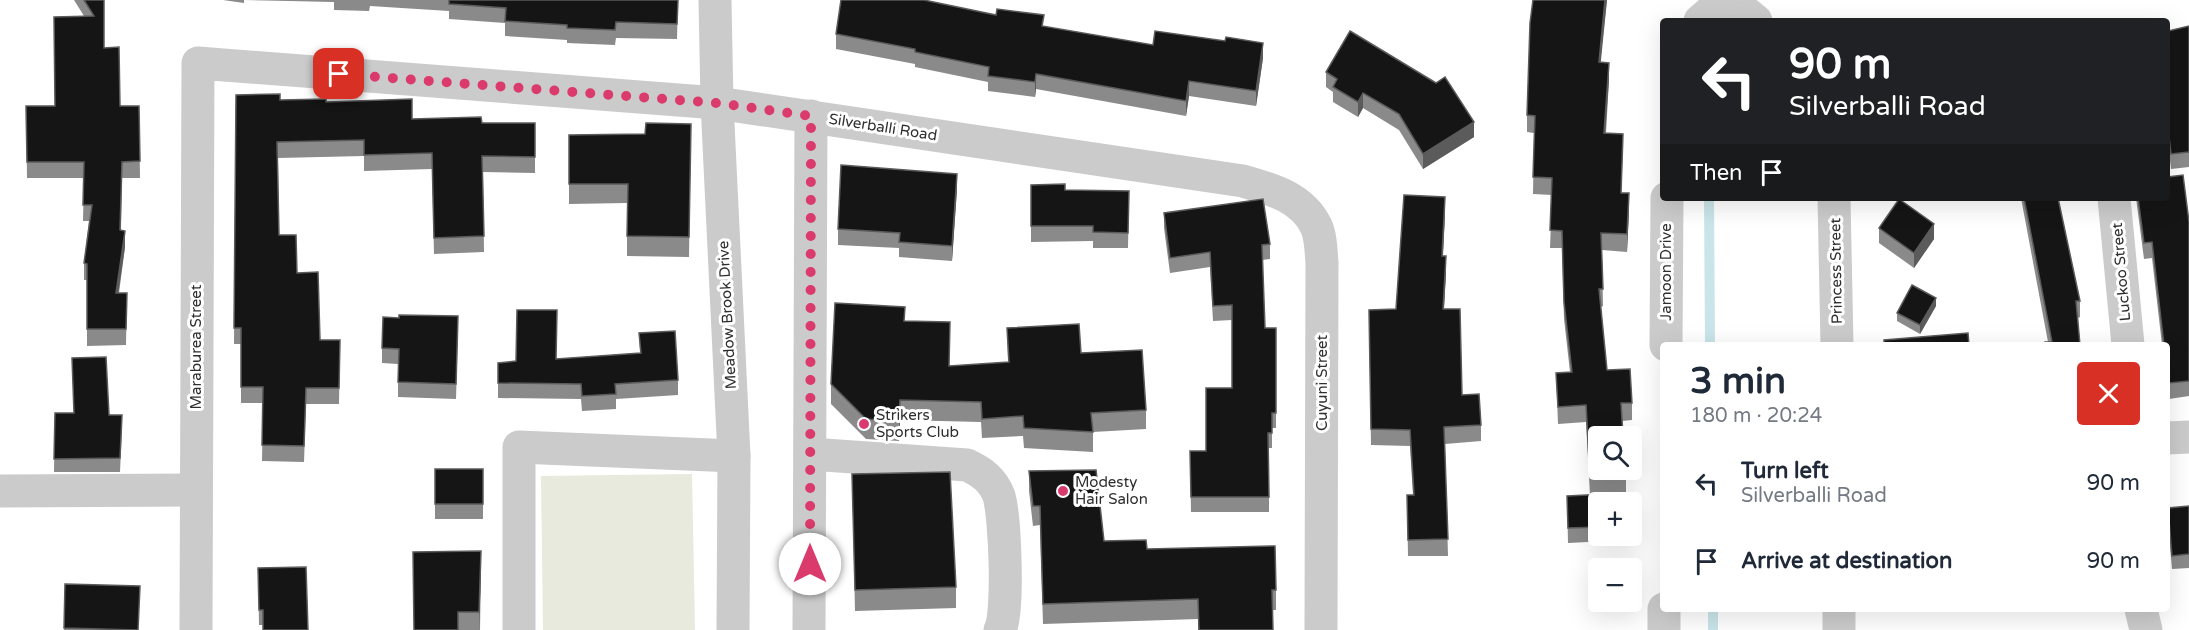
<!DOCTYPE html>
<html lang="en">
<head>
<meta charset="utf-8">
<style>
  :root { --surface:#fff; --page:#f6f6f7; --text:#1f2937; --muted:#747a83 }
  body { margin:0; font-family:"Varela Round",sans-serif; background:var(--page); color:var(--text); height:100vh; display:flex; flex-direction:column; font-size:22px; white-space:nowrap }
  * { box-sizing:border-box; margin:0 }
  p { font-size:20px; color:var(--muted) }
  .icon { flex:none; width:33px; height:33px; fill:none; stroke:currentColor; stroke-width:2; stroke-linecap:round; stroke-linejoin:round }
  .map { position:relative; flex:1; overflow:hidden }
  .sheet { position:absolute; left:1660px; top:342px; width:510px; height:270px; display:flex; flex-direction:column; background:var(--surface); border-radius:6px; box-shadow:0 6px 24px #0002 }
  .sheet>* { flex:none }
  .hud { position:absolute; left:1660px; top:18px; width:510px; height:183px; border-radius:6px; box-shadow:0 6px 24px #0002; background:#202124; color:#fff; overflow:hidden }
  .tools { position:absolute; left:1588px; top:426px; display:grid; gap:12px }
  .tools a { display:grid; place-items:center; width:54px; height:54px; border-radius:6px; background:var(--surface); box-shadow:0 6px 24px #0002; font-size:30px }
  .pin { position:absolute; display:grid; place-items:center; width:51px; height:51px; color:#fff; margin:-26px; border-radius:12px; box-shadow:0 3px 9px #0006 }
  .me { position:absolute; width:66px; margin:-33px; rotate:0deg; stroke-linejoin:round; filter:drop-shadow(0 0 4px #0008) }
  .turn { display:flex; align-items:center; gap:21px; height:126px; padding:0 30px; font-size:27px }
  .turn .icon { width:78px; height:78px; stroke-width:2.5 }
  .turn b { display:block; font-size:42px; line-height:51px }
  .then { display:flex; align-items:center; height:57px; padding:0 30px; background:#0003; gap:12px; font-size:22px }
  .round { display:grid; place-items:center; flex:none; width:63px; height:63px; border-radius:6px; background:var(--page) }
  .summary { display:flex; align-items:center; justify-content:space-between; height:102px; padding:0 30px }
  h1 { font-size:36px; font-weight:700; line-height:45px }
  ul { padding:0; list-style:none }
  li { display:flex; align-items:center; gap:18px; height:78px; padding:0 30px }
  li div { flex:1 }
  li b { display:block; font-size:22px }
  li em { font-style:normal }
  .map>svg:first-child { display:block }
</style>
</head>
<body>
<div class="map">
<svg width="2189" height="630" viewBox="0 0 2189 630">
  <rect width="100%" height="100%" fill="#fff"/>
  <polygon fill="#e7eadc" points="692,474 695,630 543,630 541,476"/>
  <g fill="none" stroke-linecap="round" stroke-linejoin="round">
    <g stroke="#c9e5e9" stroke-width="10">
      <polyline points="1709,198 1710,345"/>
      <polyline points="1713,609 1713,630"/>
    </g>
    <g stroke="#cbcbcb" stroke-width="33">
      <polyline points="715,0 717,103 734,456 733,630"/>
      <polyline points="1731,0 1756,21"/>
      <polyline points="1700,21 1724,0"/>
      <polyline points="1834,198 1837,345"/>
      <polyline points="2114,198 2128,345"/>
      <polyline points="1666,345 1667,198"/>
      <polyline points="2168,438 2189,437"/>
      <path d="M810,454L967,465C982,472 993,480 999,496C1005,517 1009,613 1000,630"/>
      <polyline points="0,491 195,490"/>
      <polyline points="1839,609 1839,630"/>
      <polyline points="2141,609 2146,630"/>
      <path d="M196,630L198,63L717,103L1243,181C1271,189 1302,197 1316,226C1321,236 1321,252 1322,263L1321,630"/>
      <polyline points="519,630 519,447 734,456"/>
      <polyline points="809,630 811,116"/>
      <polyline points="1664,630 1664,609"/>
    </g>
  </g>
  <g fill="#8a8a8a">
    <polygon points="74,0 104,0 104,48 120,106 139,106 140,178 122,178 121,230 125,247 119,293 127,293 126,345 87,346 87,280 84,280 84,263 89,221 83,221 84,178 27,178 26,106 55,106 84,16"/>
    <polygon points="223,0 678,0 677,39 616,38 615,45 567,43 567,40 505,36 505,23 449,19 449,11 370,6 369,11 334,10 334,2 244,0 244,3"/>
    <polygon points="1533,0 1607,0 1600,63 1609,80 1606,133 1623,151 1621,193 1629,210 1627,252 1602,250 1603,306 1601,307 1607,370 1632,403 1632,420 1622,421 1626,476 1626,493 1590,495 1586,422 1558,424 1556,373 1570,372 1564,319 1562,248 1550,248 1552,195 1533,194 1534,133 1527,132 1527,115"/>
    <polygon points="2189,26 2189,167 2171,169 2168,143 2168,31"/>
    <polygon points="1044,27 1153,45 1263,58 1256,106 1189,96 1186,116 1036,89 1035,97 988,91 988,82 915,67 915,64 836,49 836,34"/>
    <polygon points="1326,72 1474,137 1423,169 1399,130 1363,108 1358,117 1333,102 1333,92 1326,87"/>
    <polygon points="236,95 280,100 326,102 412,119 482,123 535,123 535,173 483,172 484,252 434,254 432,169 364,171 364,156 278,158 279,235 297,273 320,340 340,340 339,404 306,404 304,462 262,461 263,403 241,403 241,344 234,344"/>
    <polygon points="691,124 689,257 627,256 627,203 569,204 569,135 645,134"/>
    <polygon points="1031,185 1065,190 1129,191 1128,248 1093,248 1093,241 1031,242"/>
    <polygon points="957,189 952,261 899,257 899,248 838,245 838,229"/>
    <polygon points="2021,198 2058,198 2080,301 2080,317 2078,318 2080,345 2048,342"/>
    <polygon points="2136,198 2168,198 2189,222 2189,396 2169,399 2168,386 2168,345 2162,345 2152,258 2144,259"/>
    <polygon points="1164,213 1270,244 1270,259 1262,260 1265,328 1276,328 1276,428 1272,428 1272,448 1269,448 1269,512 1191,512 1190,451 1206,451 1232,388 1232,320 1213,321 1210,267 1170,273 1164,228"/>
    <polygon points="1445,214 1443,256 1446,273 1444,309 1462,395 1481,425 1481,441 1445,444 1448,556 1408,556 1407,495 1413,495 1410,446 1371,445 1369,310 1396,309"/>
    <polygon points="1879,228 1934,239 1914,268 1879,243"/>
    <polygon points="1936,306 1920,334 1897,321 1897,313"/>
    <polygon points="905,321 950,366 1008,362 1007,328 1081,353 1146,410 1146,429 1093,432 1093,452 1024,448 1023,436 982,438 981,422 900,420 899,441 866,439 831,404 831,384"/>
    <polygon points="458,331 456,399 398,397 398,364 382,363 382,348"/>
    <polygon points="639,333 678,380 678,395 616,399 616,409 582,411 581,399 498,398 498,363 640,353"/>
    <polygon points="55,413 109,415 122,428 120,472 54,472"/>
    <rect x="435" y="469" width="48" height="50"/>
    <polygon points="1029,471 1104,541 1147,549 1276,590 1276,610 1272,610 1273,630 1198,630 1198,619 1043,624 1040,525 1033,526 1029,491"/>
    <polygon points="852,474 956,587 956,608 855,611"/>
    <polygon points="1567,496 1599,502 1599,536 1608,536 1608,541 1568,543"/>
    <polygon points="2189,506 2189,568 2172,569 2168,522 2168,508"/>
    <polygon points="306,567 263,625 259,625 258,568"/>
    <polygon points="481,571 480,630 414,630"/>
    <polygon points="65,584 139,630 64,630"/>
  </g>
  <g fill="#5b5b5b">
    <polygon points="1605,0 1607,0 1599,80 1599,62"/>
    <polygon points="1263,43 1263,58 1256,106 1256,91"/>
    <polygon points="1609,63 1609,80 1604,150 1604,133"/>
    <polygon points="1036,74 1036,89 1035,97 1035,82"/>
    <polygon points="1189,81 1189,96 1186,116 1186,101"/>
    <polygon points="1363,93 1363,108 1358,117 1358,102"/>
    <polygon points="1474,122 1474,137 1423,169 1423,154"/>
    <polygon points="957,174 957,189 952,261 952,246"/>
    <polygon points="1629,193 1629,210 1627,252 1627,234"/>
    <polygon points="1445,197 1445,214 1442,272 1442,256"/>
    <polygon points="1934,224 1934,239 1914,268 1914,253"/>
    <polygon points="125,231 125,247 116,309 116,293"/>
    <polygon points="1446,256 1446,273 1443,325 1443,309"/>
    <polygon points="1936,298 1936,306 1920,334 1920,325"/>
    <polygon points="900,400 900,420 899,441 899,422"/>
    <polygon points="481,551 481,571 479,630 479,612"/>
  </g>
  <g fill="#151515" stroke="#5b5b5b" stroke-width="1.5">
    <polygon points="84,0 104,0 104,48 119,47 120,106 139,106 140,161 122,162 120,230 125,231 116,293 127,293 126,329 87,329 87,264 84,263 92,205 83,205 84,162 27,162 26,106 55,106 54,17 94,16"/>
    <polygon points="449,0 678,0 677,24 616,22 615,30 567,28 567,25 505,21 506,8 449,4"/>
    <polygon points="841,0 924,0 996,15 997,9 1044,15 1042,26 1153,45 1155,31 1225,41 1226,37 1263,43 1256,91 1189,81 1186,101 1036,74 1035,82 988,76 989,67 915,52 915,49 836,34"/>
    <polygon points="1533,0 1605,0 1599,62 1609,63 1604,133 1623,134 1621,193 1629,193 1627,234 1601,233 1603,289 1599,289 1607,370 1630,369 1632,403 1621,403 1623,436 1599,436 1599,470 1625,470 1626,476 1590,477 1586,405 1558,407 1556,373 1572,372 1564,302 1562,231 1550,230 1552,178 1533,177 1535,116 1527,115 1530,23"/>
    <polygon points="2189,26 2189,152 2171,154 2168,128 2168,31"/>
    <polygon points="1350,31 1436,83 1445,77 1474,122 1423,154 1399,114 1363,93 1358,102 1333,87 1337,79 1326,72"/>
    <polygon points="280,94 280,100 326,99 326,102 412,99 412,119 481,117 482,123 535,123 535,157 482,156 484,236 434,238 432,153 364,155 364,140 277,142 279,235 296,235 297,273 318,272 320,340 340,340 339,388 306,388 304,446 262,445 263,387 241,387 241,328 234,328 236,95"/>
    <polygon points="646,123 691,124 689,237 627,236 628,184 569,184 569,135 645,134"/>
    <polygon points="841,165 957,174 952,246 899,242 900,233 838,229"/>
    <polygon points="2183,175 2189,222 2189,381 2169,383 2168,371 2168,345 2164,345 2152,242 2144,243 2138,198 2168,198 2168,177"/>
    <polygon points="1065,184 1065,190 1129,191 1128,233 1093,232 1093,226 1031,226 1031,185"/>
    <polygon points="1404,195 1445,197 1442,256 1446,256 1443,309 1460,309 1462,395 1479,394 1481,425 1444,427 1448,539 1408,540 1407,495 1414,495 1410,430 1371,429 1369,310 1396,309"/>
    <polygon points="2024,198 2058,198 2080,301 2076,301 2080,345 2045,345 2045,342 2052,342"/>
    <polygon points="1263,199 1270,244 1262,245 1265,328 1276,328 1276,413 1272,413 1272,433 1268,433 1269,497 1191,497 1190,451 1206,451 1206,388 1232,388 1232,305 1213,306 1210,252 1170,258 1164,213"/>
    <polygon points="1899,199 1934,224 1914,253 1879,228"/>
    <polygon points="1912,285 1936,298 1920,325 1897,313"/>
    <polygon points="835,303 905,307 904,321 950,322 949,366 1009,362 1007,328 1079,324 1081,353 1142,350 1146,410 1091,413 1093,432 1024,428 1023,416 982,419 981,402 900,400 899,422 866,419 831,384"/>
    <polygon points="517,310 557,310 556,359 641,353 639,333 675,331 678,380 615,384 616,394 582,396 581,384 498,383 498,363 516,361"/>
    <polygon points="399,315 458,316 456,384 398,382 399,349 382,348 383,317 399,318"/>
    <polygon points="1968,333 1969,345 1884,345 1884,340"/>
    <polygon points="106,357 109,415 122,415 120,458 54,459 55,413 74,413 72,358"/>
    <rect x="435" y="469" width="48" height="35"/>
    <polygon points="1096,470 1104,541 1146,540 1147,549 1275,546 1276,590 1272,590 1273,630 1199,630 1198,599 1043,604 1040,506 1033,506 1029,471"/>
    <polygon points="950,472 956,587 855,590 852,474"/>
    <polygon points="1607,494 1607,502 1599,502 1599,527 1568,528 1567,496"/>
    <polygon points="2189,506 2189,554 2172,556 2168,508"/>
    <polygon points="481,551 479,612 458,612 458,630 414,630 413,552"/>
    <polygon points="306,567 308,630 263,630 263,610 259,610 258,568"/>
    <polygon points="65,584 140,586 138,630 64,628"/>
  </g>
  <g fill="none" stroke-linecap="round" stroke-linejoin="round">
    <polyline stroke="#db3a6d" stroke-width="10" stroke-dasharray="0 18" points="339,74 717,103 811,116 810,564"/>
  </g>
  <g fill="#db3a6d" stroke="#fff" stroke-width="2">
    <circle cx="864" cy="424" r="6"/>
    <circle cx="1063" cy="491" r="6"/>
  </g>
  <g text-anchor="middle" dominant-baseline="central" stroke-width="6" stroke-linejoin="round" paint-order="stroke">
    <g font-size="15" fill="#2e2e2e" stroke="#fff">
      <text transform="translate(883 127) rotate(9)">Silverballi Road</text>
      <text transform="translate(1836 271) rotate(-91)">Princess Street</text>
      <text transform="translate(1666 272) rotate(-90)">Jamoon Drive</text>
      <text transform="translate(2121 272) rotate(-95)">Luckoo Street</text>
      <text transform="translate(727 315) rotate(-93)">Meadow Brook Drive</text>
      <text transform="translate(196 347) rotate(-90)">Maraburea Street</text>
      <text transform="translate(1322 383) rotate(-90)">Cuyuni Street</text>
    </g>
    <g font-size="15" fill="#2e2e2e" stroke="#fff" text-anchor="start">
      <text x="876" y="415">Strikers<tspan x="876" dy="17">Sports Club</tspan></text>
      <text x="1075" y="482">Modesty<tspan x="1075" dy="17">Hair Salon</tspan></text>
    </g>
  </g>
</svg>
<div class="tools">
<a><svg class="icon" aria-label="search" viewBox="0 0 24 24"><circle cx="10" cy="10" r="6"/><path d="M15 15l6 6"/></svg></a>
<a>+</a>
<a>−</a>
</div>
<div class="pin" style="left:339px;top:74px;background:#d93025"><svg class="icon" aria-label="arrive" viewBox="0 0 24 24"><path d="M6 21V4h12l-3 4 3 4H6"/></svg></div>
<svg class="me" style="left:810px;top:564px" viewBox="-20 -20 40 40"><circle r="19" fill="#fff"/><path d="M0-13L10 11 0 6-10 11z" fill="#db3a6d"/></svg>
<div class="hud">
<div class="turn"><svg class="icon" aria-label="left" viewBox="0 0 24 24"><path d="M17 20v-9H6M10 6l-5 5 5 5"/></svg><div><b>90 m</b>Silverballi Road</div></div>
<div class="then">Then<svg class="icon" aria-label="arrive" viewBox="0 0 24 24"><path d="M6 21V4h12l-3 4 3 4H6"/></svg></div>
</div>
<section class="sheet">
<div class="summary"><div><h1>3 min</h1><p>180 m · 20:24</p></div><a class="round" style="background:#d93025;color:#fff"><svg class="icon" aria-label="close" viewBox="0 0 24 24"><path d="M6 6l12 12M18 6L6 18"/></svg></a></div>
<ul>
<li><svg class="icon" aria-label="left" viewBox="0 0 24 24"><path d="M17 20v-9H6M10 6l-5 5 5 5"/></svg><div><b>Turn left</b><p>Silverballi Road</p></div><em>90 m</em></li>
<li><svg class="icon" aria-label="arrive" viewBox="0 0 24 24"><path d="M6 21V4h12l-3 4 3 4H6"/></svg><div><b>Arrive at destination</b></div><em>90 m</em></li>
</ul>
</section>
</div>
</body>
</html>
